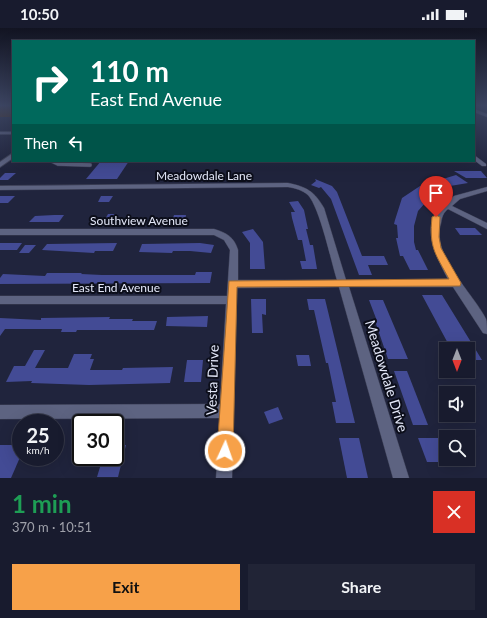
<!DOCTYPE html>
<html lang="en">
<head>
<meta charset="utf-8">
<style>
  :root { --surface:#181b2e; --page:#212436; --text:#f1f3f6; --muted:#9fa1aa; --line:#36394a; --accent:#f7a149 }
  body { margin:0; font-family:Lato,sans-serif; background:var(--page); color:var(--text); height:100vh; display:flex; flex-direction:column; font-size:15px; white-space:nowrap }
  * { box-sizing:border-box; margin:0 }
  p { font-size:13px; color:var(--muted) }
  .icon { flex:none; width:22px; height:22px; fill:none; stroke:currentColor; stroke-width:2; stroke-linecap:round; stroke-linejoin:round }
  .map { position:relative; height:450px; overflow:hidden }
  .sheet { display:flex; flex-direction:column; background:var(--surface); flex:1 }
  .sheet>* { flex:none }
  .guide { position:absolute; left:12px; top:12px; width:463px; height:122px; border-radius:0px; box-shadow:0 4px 16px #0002,0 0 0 1px var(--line); background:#00695c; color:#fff; overflow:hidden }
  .needle { width:26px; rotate:180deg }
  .buttons { position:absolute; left:439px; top:314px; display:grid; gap:8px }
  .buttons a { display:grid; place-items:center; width:36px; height:36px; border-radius:0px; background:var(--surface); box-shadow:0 4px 16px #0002,0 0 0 1px var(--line); font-size:20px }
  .speed { position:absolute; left:12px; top:386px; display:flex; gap:8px; font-size:20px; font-weight:700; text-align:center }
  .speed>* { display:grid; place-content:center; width:52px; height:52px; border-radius:50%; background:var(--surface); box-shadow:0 4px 16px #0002,0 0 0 1px var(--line); line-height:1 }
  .speed small { font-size:10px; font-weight:400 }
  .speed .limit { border:2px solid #111; border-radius:6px; background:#fff; color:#111 }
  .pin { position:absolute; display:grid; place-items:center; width:34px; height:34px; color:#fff; margin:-41px -17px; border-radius:50% 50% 50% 0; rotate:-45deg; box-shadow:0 0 4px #0007 }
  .pin .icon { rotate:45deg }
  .me { position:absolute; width:44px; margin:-22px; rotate:3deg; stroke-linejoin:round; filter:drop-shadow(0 0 3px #0008) }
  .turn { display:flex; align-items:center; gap:14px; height:84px; padding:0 12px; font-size:18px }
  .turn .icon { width:52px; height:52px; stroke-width:2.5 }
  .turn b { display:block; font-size:28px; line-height:34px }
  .then { display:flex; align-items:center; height:38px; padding:0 12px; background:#0003; gap:8px; font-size:15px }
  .round { display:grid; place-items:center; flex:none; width:42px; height:42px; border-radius:0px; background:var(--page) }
  .overview { display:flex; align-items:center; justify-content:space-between; height:68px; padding:0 12px }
  h1 { font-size:24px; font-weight:700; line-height:30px; color:#1e9e55 }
  .button { display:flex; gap:8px; margin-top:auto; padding:8px 12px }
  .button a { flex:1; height:46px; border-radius:0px; background:var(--accent); color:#111; font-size:16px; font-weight:700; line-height:46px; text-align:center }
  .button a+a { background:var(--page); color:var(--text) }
  .status { display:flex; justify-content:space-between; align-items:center; height:28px; padding:0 20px; background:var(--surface); direction:ltr }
  .status svg { height:11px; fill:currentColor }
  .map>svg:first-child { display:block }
</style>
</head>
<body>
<div class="status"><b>10:50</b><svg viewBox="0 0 49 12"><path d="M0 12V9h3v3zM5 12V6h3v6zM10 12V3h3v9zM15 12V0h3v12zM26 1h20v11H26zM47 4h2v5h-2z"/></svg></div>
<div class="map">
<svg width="487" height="450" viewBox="0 0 487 450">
  <rect width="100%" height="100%" fill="#20243d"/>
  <rect fill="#4e2c05" x="0" y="78" width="13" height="11"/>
  <g fill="#434b95">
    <polygon points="101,133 129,133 117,151 86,151"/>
    <polygon points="454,143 481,143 487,150 466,150"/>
    <polygon points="5,145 16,145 8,152 0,152 0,150"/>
    <polygon points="161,145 173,145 170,152 158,152"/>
    <polygon points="456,147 468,155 444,159 433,166 418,183 414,198 414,214 416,222 418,222 428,242 410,242 403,228 400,228 396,210 398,210 397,197 394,196 395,192 402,170 420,158"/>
    <polygon points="315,151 332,158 337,164 362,228 384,228 388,237 368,237 372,247 359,247 331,171 321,159 319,160 311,157 316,153"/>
    <polygon points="0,168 15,168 8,175 0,175"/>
    <polygon points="101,168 113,168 109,174 98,174"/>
    <polygon points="298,173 304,182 308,201 306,201 310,217 313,217 317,241 302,241 300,233 306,233 302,212 298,212 292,190 291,184 295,184 289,174"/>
    <polygon points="108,186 118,186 114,193 104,193"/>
    <polygon points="54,187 64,187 59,194 29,194 35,188"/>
    <polygon points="174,187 186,187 185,193 172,193"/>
    <polygon points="455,200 475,200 482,207 460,207"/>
    <polygon points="253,201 263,214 265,241 250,241 250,215 242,204"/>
    <polygon points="0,215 22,215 17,222 0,222"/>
    <polygon points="117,215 113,223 95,223 94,225 42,222 47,216"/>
    <polygon points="200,215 214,217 211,225 190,223 173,223 172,225 139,224 142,216"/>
    <polygon points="25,217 36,217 29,225 19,225"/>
    <polygon points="196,244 212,244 210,255 0,256 0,250 3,246 45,248 47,245 82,245 81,246 102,247 195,247"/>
    <polygon points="422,267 442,267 482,332 468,332 468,321 451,321"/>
    <polygon points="251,271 266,271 266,287 262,286 263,305 252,305"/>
    <polygon points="307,271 325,271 355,395 336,395 332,374 336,374 328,335 326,335 314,282 309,282"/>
    <polygon points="369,272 383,272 408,331 388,331 375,293 377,293"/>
    <polygon points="208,288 207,299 166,298 167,289"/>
    <polygon points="110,289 109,291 133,291 132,293 157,293 154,302 77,302 76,304 61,304 62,301 5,301 0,308 0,290 41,292 41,290"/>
    <polygon points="34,322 45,322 35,340 68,340 74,326 92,326 90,331 94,331 90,342 122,342 123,340 173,339 170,355 89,357 31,355 32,353 6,354 14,338 25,338"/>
    <polygon points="296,327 309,327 311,338 298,338"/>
    <polygon points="187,332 203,332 201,354 184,354"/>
    <polygon points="394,343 407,343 428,397 413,397"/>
    <polygon points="278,379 283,391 269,396 264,384"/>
    <polygon points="339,410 359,410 368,450 347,450"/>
    <polygon points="418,410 443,410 446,417 446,434 427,434"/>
    <polygon points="0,417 21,417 21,427 11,450 0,450"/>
    <polygon points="115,417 126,417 118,449 97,449 103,429 115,429"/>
  </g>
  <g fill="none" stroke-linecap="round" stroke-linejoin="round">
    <g stroke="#3e4157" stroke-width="3.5">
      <polyline id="service-far1" points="0,105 13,105"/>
    </g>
    <g stroke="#3e4157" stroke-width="4.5">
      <polyline id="service" points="52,133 58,136 90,137"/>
    </g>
    <g stroke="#3e4157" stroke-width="1">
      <g id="minor">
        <polygon points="474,81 487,86 487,89 474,84"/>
        <polygon points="474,127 486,136 486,138 482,138 474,132"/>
        <path d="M288,155C307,159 314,163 324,180L346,252L448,251C437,231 419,196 442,178V175H446L454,168L487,159V163L460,171L452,178L487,195V201L448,181C443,185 442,189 441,195C430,226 473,265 486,291C487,295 487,301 487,306L483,305L453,259H349L409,450H393L339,259L237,260L232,450H216L220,390L0,391V377L220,376L226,276H0V268H227L230,222L224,212L214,207H0V201H214C227,205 234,209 238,222V252H337C331,233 320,180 308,167C302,162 295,160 288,159L0,162V158Z"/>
      </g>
    </g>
    <g stroke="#3e4157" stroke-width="2">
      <polygon id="tertiary" points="13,125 13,130 0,139 0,134"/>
    </g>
    <use href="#service-far1" stroke="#5d6381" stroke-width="2.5"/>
    <use href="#service" stroke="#5d6381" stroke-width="3.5"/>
    <use href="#minor" fill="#5d6381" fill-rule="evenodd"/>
    <use href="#tertiary" fill="#5d6381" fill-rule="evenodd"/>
  </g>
  <linearGradient id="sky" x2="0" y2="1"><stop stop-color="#121422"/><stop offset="0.55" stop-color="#3c4562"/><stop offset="1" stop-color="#3c4562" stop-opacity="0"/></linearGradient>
  <rect width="487" height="141" fill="url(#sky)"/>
  <path fill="#f7a149" stroke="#a1692f" d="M436,187L440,189L439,209L441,220L461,255L460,258L237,259L233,423L231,428L225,431L220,428L217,423L229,253L449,251C435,225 429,220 432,189Z"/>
  <g text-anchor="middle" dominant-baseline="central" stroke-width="4" stroke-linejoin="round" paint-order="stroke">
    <g font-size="12" fill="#e4e8f9" stroke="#0c0e1a">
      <text x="204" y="147">Meadowdale Lane</text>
      <text x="139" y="192">Southview Avenue</text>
      <text x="116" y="259">East End Avenue</text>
    </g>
    <g font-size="14" fill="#e4e8f9" stroke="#0c0e1a">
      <text transform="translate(387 348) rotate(73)">Meadowdale Drive</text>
      <text transform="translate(212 352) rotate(-88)">Vesta Drive</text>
    </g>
  </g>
</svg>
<div class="buttons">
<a><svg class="needle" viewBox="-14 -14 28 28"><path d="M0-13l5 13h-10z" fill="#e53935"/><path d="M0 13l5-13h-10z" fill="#9fa1aa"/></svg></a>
<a><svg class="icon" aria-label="sound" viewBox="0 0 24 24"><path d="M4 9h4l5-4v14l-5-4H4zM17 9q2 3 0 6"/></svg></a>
<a><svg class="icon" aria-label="search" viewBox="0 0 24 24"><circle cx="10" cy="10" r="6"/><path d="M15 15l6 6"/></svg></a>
</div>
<div class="speed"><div>25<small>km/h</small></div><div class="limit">30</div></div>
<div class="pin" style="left:436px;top:189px;background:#d93025"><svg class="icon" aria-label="arrive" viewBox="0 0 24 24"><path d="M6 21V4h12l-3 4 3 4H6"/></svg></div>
<svg class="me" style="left:225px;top:423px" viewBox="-20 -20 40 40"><circle r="17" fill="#f7a149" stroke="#fff" stroke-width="3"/><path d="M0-11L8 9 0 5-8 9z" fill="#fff"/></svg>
<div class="guide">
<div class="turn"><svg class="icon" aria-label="right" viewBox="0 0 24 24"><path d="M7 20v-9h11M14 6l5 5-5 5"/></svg><div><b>110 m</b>East End Avenue</div></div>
<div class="then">Then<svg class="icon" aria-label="left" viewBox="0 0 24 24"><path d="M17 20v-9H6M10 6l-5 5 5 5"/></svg></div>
</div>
</div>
<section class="sheet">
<div class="overview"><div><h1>1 min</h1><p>370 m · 10:51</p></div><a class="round" style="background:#d93025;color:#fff"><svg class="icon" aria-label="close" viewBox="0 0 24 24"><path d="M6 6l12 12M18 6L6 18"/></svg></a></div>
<div class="button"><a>Exit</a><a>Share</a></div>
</section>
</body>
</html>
